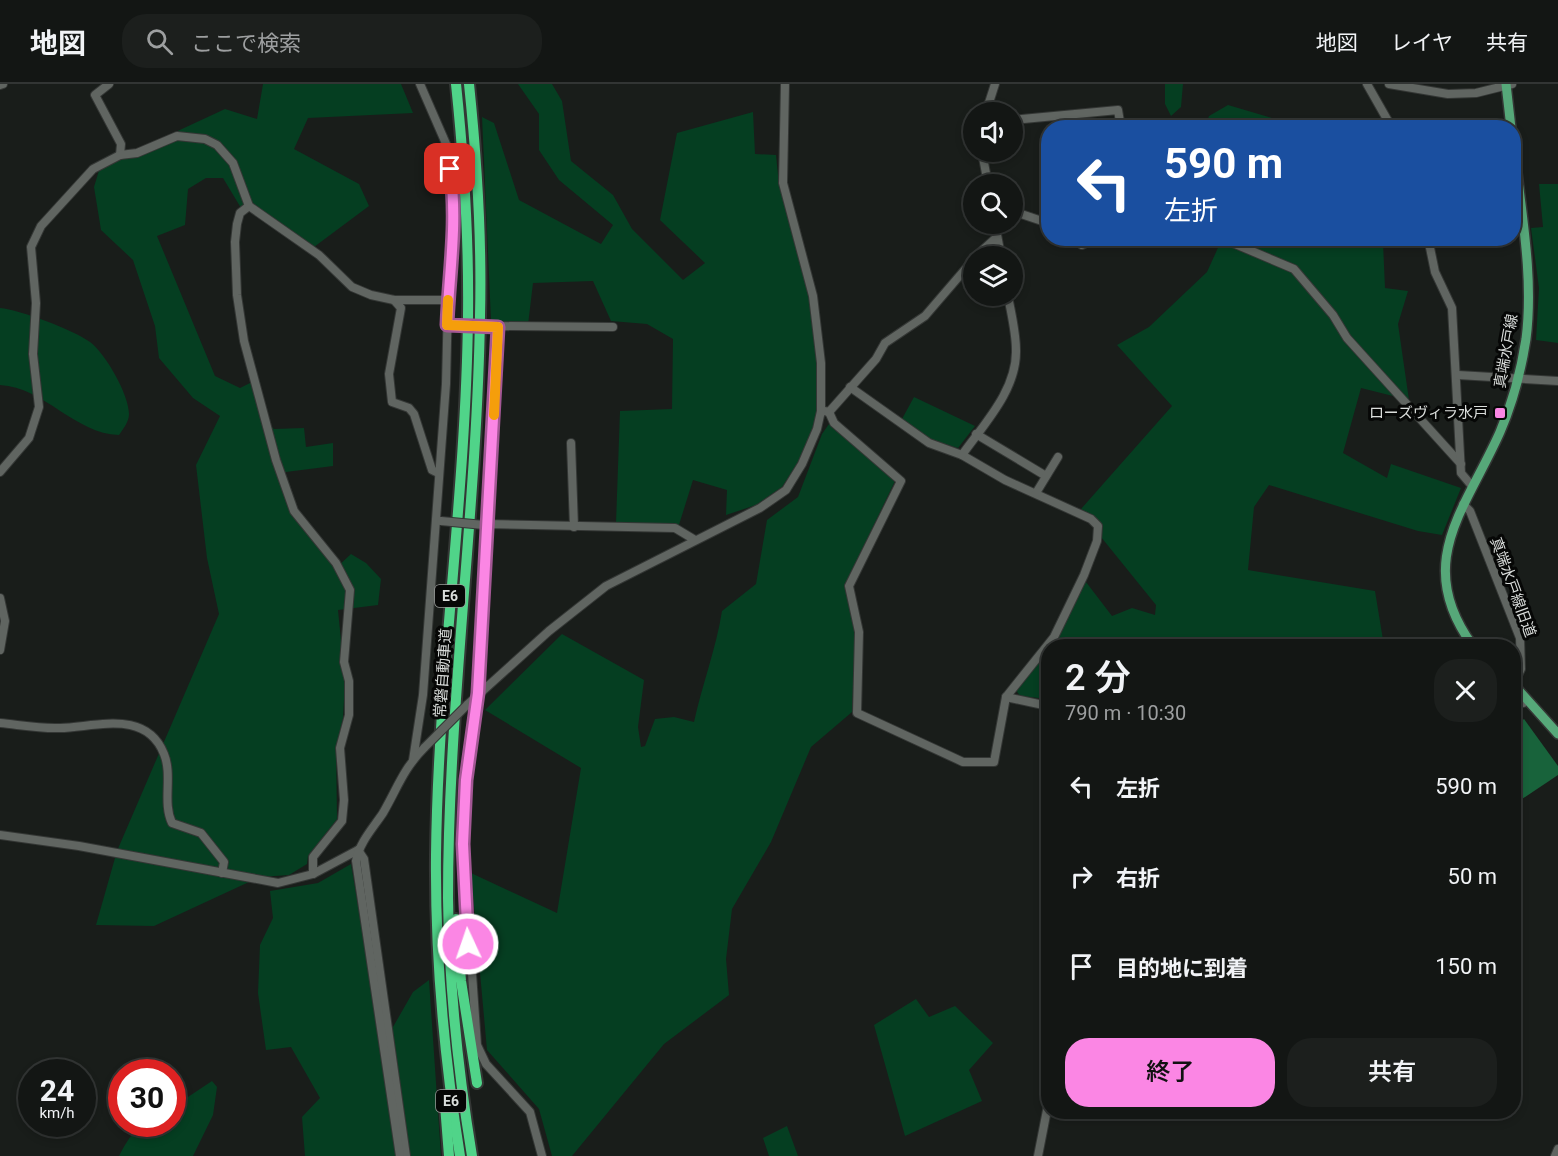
<!DOCTYPE html>
<html lang="ja">
<head>
<meta charset="utf-8">
<style>
  :root { --surface:#131614; --page:#1c1f1d; --text:#f1f3f6; --muted:#9d9fa0; --line:#323534; --accent:#fb86e4 }
  body { margin:0; font-family:Roboto,"Noto Sans JP",sans-serif; background:var(--page); color:var(--text); height:100vh; display:flex; flex-direction:column; font-size:22px; white-space:nowrap }
  * { box-sizing:border-box; margin:0 }
  p { font-size:20px; color:var(--muted) }
  .icon { flex:none; width:33px; height:33px; fill:none; stroke:currentColor; stroke-width:2; stroke-linecap:round; stroke-linejoin:round }
  .map { position:relative; flex:1; overflow:hidden }
  .panel { position:absolute; left:1041px; top:555px; width:480px; height:480px; display:flex; flex-direction:column; background:var(--surface); border-radius:24px; box-shadow:0 3px 9px #0003,0 0 0 2px var(--line) }
  .panel>* { flex:none }
  .top-card { position:absolute; left:1041px; top:36px; width:480px; height:126px; border-radius:24px; box-shadow:0 3px 9px #0003,0 0 0 2px var(--line); background:#1a4fa0; color:#fff; overflow:hidden }
  .fabs { position:absolute; left:963px; top:18px; display:grid; gap:12px }
  .fabs a { display:grid; place-items:center; width:60px; height:60px; border-radius:50%; background:var(--surface); box-shadow:0 3px 9px #0003,0 0 0 2px var(--line); font-size:30px }
  .speed { position:absolute; left:18px; top:975px; display:flex; gap:12px; font-size:30px; font-weight:700; text-align:center }
  .speed>* { display:grid; place-content:center; width:78px; height:78px; border-radius:50%; background:var(--surface); box-shadow:0 3px 9px #0003,0 0 0 2px var(--line); line-height:1 }
  .speed small { font-size:15px; font-weight:400 }
  .speed .limit { border:9px solid #d22; background:#fff; color:#111 }
  .pin { position:absolute; display:grid; place-items:center; width:51px; height:51px; color:#fff; margin:-26px; border-radius:12px; box-shadow:0 3px 9px #0006 }
  .me { position:absolute; width:66px; margin:-33px; rotate:357deg; stroke-linejoin:round; filter:drop-shadow(0 0 4px #0008) }
  .turn { display:flex; align-items:center; gap:21px; height:126px; padding:0 24px; font-size:27px }
  .turn .icon { width:78px; height:78px; stroke-width:2.5 }
  .turn b { display:block; font-size:42px; line-height:51px }
  .round { display:grid; place-items:center; flex:none; width:63px; height:63px; border-radius:24px; background:var(--page) }
  .headline { display:flex; align-items:center; justify-content:space-between; height:102px; padding:0 24px }
  h1 { font-size:36px; font-weight:600; line-height:45px }
  .primary-button { display:flex; gap:12px; margin-top:auto; padding:12px 24px }
  .primary-button a { flex:1; height:69px; border-radius:24px; background:var(--accent); color:#111; font-size:24px; font-weight:600; line-height:69px; text-align:center }
  .primary-button a+a { background:var(--page); color:var(--text) }
  ul { padding:0; list-style:none }
  li { display:flex; align-items:center; gap:18px; height:90px; padding:0 24px }
  li div { flex:1 }
  li b { display:block; font-size:22px }
  li em { font-style:normal }
  header { display:flex; align-items:center; gap:36px; box-sizing:border-box; height:84px; padding:0 30px; background:var(--surface); border-bottom:2px solid var(--line) }
  header strong { font-size:28px }
  nav { display:flex; gap:33px; margin-inline-start:auto; font-size:21px }
  .search { width:420px; height:54px; background:var(--page); display:flex; align-items:center; gap:15px; box-sizing:border-box; padding:0 21px; border-radius:24px; color:var(--muted); font-size:22px }
  .map>svg:first-child { display:block }
</style>
</head>
<body>
<header>
<strong>地図</strong>
<div class="search"><svg class="icon" aria-label="search" viewBox="0 0 24 24"><circle cx="10" cy="10" r="6"/><path d="M15 15l6 6"/></svg>ここで検索</div>
<nav><a>地図</a><a>レイヤ</a><a>共有</a></nav>
</header>
<div class="map">
<svg width="1558" height="1072" viewBox="0 0 1558 1072">
  <rect width="100%" height="100%" fill="#191d1a"/>
  <g fill="#053e21">
    <polygon points="263,0 401,0 413,29 308,34 294,65 359,100 369,122 314,163 272,137 263,127 253,121 241,124 223,94 206,94 188,105 185,141 157,152 215,292 240,304 252,298 261,334 274,345 304,344 306,363 333,359 333,382 278,389 291,429 336,484 351,470 366,479 381,495 378,521 338,526 345,597 343,634 336,664 337,735 308,772 307,780 289,791 260,793 154,842 96,841 117,767 219,530 207,474 196,381 220,332 193,314 159,274 155,242 133,176 101,146 94,103 100,83 225,25 257,35"/>
    <polygon points="518,0 552,0 562,17 571,77 613,111 632,145 683,196 705,179 660,136 677,49 753,28 755,70 776,71 779,101 809,213 818,279 817,327 813,345 798,378 782,403 756,421 726,431 727,406 693,396 678,444 616,439 620,327 672,325 673,255 647,240 611,237 593,197 533,199 528,241 491,236 482,33 494,39 519,116 601,160 613,141 559,96 539,66 539,30"/>
    <polygon points="1165,0 1183,0 1181,23 1171,32 1165,20"/>
    <polygon points="1228,21 1282,37 1285,43 1205,43 1209,32"/>
    <polygon points="1539,100 1558,100 1558,259 1536,256 1539,204 1531,144 1543,143"/>
    <polygon points="1222,155 1353,155 1355,161 1383,158 1385,204 1408,207 1398,240 1409,316 1361,304 1343,369 1387,394 1391,380 1461,404 1442,451 1418,447 1269,401 1254,423 1248,486 1375,507 1384,562 1050,562 1086,498 1112,532 1132,524 1155,531 1156,521 1101,453 1101,439 1081,425 1172,322 1117,261 1149,243 1207,188"/>
    <path d="M0,224C20,226 74,246 90,258C106,270 129,311 129,330C129,338 123,345 119,351C75,350 44,303 0,301Z"/>
    <polygon points="914,313 975,342 958,364 929,355 902,335"/>
    <path d="M829,340L895,397L845,501L855,551L852,628L811,663L771,758L732,825L726,875L729,911L664,960L572,1072H552L539,1025L487,966L471,789L557,829L581,684L485,626L562,550L644,596L638,643L641,663L645,662L655,635L674,633L694,638C702,601 716,565 722,527L756,500L767,436L798,413L822,350Z"/>
    <polygon points="1048,565 1048,615 1020,612 1016,606"/>
    <polygon points="351,780 379,947 393,943 413,908 429,896 441,1072 305,1072 302,1033 320,1014 291,963 266,966 258,909 260,861 273,834 270,807 318,799"/>
    <polygon points="916,915 929,933 955,922 993,959 969,986 982,1017 905,1052 874,941"/>
    <path d="M212,997L217,1003L213,1031L193,1072H119C135,1042 139,1040 172,1040L173,1023Z"/>
    <polygon points="787,1042 798,1072 769,1072 763,1054"/>
  </g>
  <polygon fill="#18633b" points="1524,635 1558,682 1558,691 1522,715 1514,703 1514,643"/>
  <g fill="none" stroke-linecap="round" stroke-linejoin="round">
    <g stroke="#343735" stroke-width="10">
      <g id="minor">
        <polyline points="109,0 95,11 121,60 120,71"/>
        <polyline points="1367,0 1392,44"/>
        <polyline points="1389,0 1448,10 1476,9 1512,0"/>
        <polyline points="0,1 3,0"/>
        <polyline points="986,28 995,0"/>
        <polyline points="1012,36 1118,26 1121,44"/>
        <polyline points="982,68 988,100"/>
        <polyline points="249,122 240,129 237,140 235,158 237,211 244,257 276,376 294,427 336,479 350,506 344,578 349,597 349,631 340,664 344,716 342,737 313,773 313,790"/>
        <polyline points="1012,127 1048,139"/>
        <polyline points="995,140 1001,172"/>
        <polyline points="1073,154 1082,161 1096,154"/>
        <polyline points="1221,154 1294,185 1333,231 1347,254 1461,380"/>
        <polyline points="1428,154 1435,188 1452,224 1461,389 1472,402"/>
        <polyline points="976,172 997,153"/>
        <polyline points="394,216 401,224 389,290 392,318 409,324 414,330 432,386 438,389"/>
        <polyline points="495,242 613,243"/>
        <polyline points="498,243 478,609 466,696 463,760 477,961 486,980 530,1028 542,1072"/>
        <polyline points="1458,291 1558,297"/>
        <polyline points="824,327 829,328 876,275 885,259 925,232 974,175"/>
        <polyline points="829,328 834,339 901,397 849,502 859,548 857,629 963,678 994,678 1006,613 1054,553 1084,491 1097,457 1098,442 1091,435 1005,396 962,371 929,359 850,303"/>
        <polyline points="976,350 1046,392"/>
        <polyline points="571,359 574,443"/>
        <path d="M962,371C984,340 1017,306 1016,266C1016,248 1011,229 1008,212"/>
        <polyline points="0,388 29,354 39,323 33,270 36,219 31,163 41,142 93,85 120,71 137,69 177,52 205,55 217,61 233,79 249,122 319,171 352,203 371,211 394,216 448,216"/>
        <polyline points="1036,409 1058,373"/>
        <polyline points="1463,420 1470,427 1520,554 1521,585 1514,599"/>
        <polyline points="485,440 675,444 695,456"/>
        <polyline points="0,514 5,537 0,566"/>
        <polyline points="1006,613 1048,622"/>
        <polyline points="1514,618 1523,619"/>
        <polyline points="467,621 549,547 606,502 760,424 786,406 802,380 817,345 821,327 821,279 813,212 783,99 785,0"/>
        <path d="M0,639C20,641 41,645 60,644C96,643 146,625 164,670C173,692 162,718 172,739L201,749L224,778L222,789"/>
        <polyline points="413,676 423,611 446,300 448,216 453,150 453,107 447,62 420,0"/>
        <polyline points="0,751 79,762 278,799 313,790 358,766"/>
        <polyline points="358,766 364,775 406,1072"/>
        <path d="M400,1072L356,777C359,759 373,744 383,729C398,703 403,685 425,663"/>
        <polyline points="1038,1072 1048,1021"/>
        <polyline points="1555,1072 1558,1065"/>
      </g>
    </g>
    <g stroke="#343735" stroke-width="12">
      <g id="major">
        <polyline points="1506,0 1511,44"/>
        <path d="M1473,562C1412,479 1466,425 1500,348C1513,318 1521,287 1526,255C1534,193 1521,127 1514,64"/>
        <polyline points="1514,601 1558,650"/>
      </g>
    </g>
    <g stroke="#343735" stroke-width="14">
      <g id="highway">
        <path d="M456,0C464,77 469,154 468,232C466,412 438,591 436,771C435,872 444,972 460,1072"/>
        <path d="M469,0C477,77 482,154 480,232C477,426 448,619 448,814C449,900 458,987 472,1072"/>
        <polyline points="456,835 461,897 477,999"/>
        <polyline points="445,1021 449,1072"/>
      </g>
    </g>
    <use href="#minor" stroke="#606561" stroke-width="8"/>
    <use href="#major" stroke="#56a879" stroke-width="9"/>
    <use href="#highway" stroke="#50d489" stroke-width="10"/>
    <g stroke="#343735" stroke-width="10" stroke-linecap="butt">
      <g id="minor-bridge">
        <polyline points="451,241 495,242"/>
        <polyline points="441,437 484,441"/>
        <polyline points="425,663 467,621"/>
      </g>
    </g>
    <use href="#minor-bridge" stroke="#606561" stroke-width="8"/>
  </g>
  <g fill="none" stroke-linecap="round" stroke-linejoin="round">
    <g stroke="#a35794" stroke-width="15">
      <path id="route" d="M450,85C458,137 449,189 447,241L498,243L478,609L466,696L463,760L468,860"/>
    </g>
    <use href="#route" stroke="#fb86e4" stroke-width="10"/>
    <polyline stroke="#f59e0b" stroke-width="10" points="448,216 447,241 498,243 494,331"/>
  </g>
  <rect fill="#fb86e4" stroke="#060706" stroke-width="2" x="1494" y="323" width="12" height="12" rx="3"/>
  <g text-anchor="middle" dominant-baseline="central" stroke-width="6" stroke-linejoin="round" paint-order="stroke">
    <g fill="#060706" stroke="#9a9d9b" stroke-width="1.5">
      <rect x="435" y="501" width="30" height="22" rx="4.5"/>
      <rect x="436" y="1006" width="30" height="22" rx="4.5"/>
    </g>
    <g font-size="14" font-weight="bold" fill="#dadddb">
      <text x="450" y="512">E6</text>
      <text x="451" y="1017">E6</text>
    </g>
    <g font-size="15" fill="#dadddb" stroke="#060706">
      <text transform="translate(1506 267) rotate(-80)">真端水戸線</text>
      <text transform="translate(1513 503) rotate(70)">真端水戸線旧道</text>
      <text transform="translate(443 589) rotate(-86)">常磐自動車道</text>
    </g>
    <g font-size="15" fill="#dadddb" stroke="#060706" text-anchor="end">
      <text x="1488" y="329">ローズヴィラ水戸</text>
    </g>
  </g>
</svg>
<div class="fabs">
<a><svg class="icon" aria-label="sound" viewBox="0 0 24 24"><path d="M4 9h4l5-4v14l-5-4H4zM17 9q2 3 0 6"/></svg></a>
<a><svg class="icon" aria-label="search" viewBox="0 0 24 24"><circle cx="10" cy="10" r="6"/><path d="M15 15l6 6"/></svg></a>
<a><svg class="icon" aria-label="layers" viewBox="0 0 24 24"><path d="M12 4l9 5-9 5-9-5zM3 14l9 5 9-5"/></svg></a>
</div>
<div class="speed"><div>24<small>km/h</small></div><div class="limit">30</div></div>
<div class="pin" style="left:450px;top:85px;background:#d93025"><svg class="icon" aria-label="arrive" viewBox="0 0 24 24"><path d="M6 21V4h12l-3 4 3 4H6"/></svg></div>
<svg class="me" style="left:468px;top:860px" viewBox="-20 -20 40 40"><circle r="17" fill="#fb86e4" stroke="#fff" stroke-width="3"/><path d="M0-11L8 9 0 5-8 9z" fill="#fff"/></svg>
<div class="top-card">
<div class="turn"><svg class="icon" aria-label="left" viewBox="0 0 24 24"><path d="M17 20v-9H6M10 6l-5 5 5 5"/></svg><div><b>590 m</b>左折</div></div>
</div>
<section class="panel">
<div class="headline"><div><h1>2 分</h1><p>790 m · 10:30</p></div><a class="round"><svg class="icon" aria-label="close" viewBox="0 0 24 24"><path d="M6 6l12 12M18 6L6 18"/></svg></a></div>
<ul>
<li><svg class="icon" aria-label="left" viewBox="0 0 24 24"><path d="M17 20v-9H6M10 6l-5 5 5 5"/></svg><div><b>左折</b></div><em>590 m</em></li>
<li><svg class="icon" aria-label="right" viewBox="0 0 24 24"><path d="M7 20v-9h11M14 6l5 5-5 5"/></svg><div><b>右折</b></div><em>50 m</em></li>
<li><svg class="icon" aria-label="arrive" viewBox="0 0 24 24"><path d="M6 21V4h12l-3 4 3 4H6"/></svg><div><b>目的地に到着</b></div><em>150 m</em></li>
</ul>
<div class="primary-button"><a>終了</a><a>共有</a></div>
</section>
</div>
</body>
</html>
